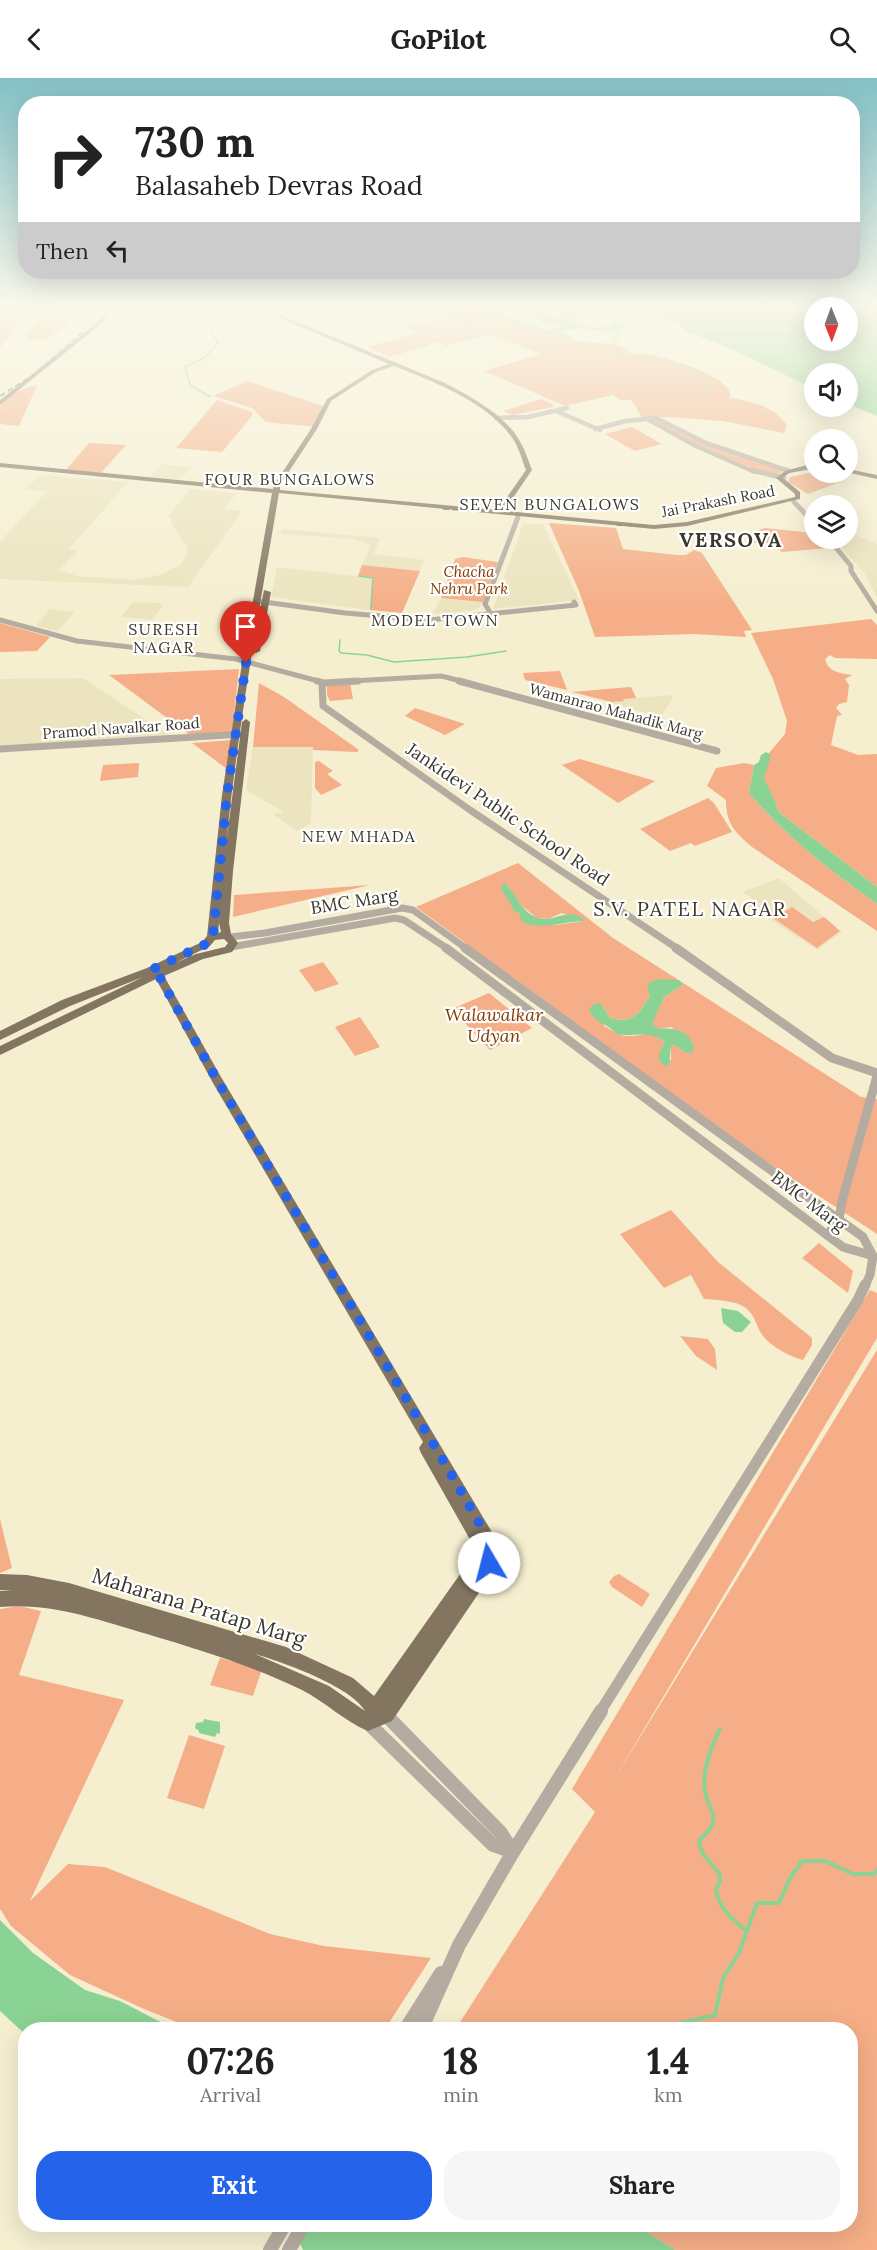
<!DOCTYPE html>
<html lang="en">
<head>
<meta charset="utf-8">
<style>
  :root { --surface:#fff; --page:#f6f6f6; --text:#222; --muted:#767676; --accent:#2563eb }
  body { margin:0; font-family:Lora,serif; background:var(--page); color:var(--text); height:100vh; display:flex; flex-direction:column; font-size:22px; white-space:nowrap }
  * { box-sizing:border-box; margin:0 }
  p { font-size:20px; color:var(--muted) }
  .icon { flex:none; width:33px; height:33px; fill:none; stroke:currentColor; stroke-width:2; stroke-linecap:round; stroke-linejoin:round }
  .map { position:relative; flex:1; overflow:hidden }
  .panel { position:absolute; left:18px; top:1944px; width:840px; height:210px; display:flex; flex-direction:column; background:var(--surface); border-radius:24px; box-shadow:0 6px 24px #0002 }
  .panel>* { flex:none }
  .banner { position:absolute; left:18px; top:18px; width:842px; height:183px; border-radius:24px; box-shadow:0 6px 24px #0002; background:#fff; color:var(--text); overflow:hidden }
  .needle { width:39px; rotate:179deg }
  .buttons { position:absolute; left:804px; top:219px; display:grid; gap:12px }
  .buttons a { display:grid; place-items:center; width:54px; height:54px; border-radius:50%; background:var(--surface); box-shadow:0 6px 24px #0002; font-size:30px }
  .pin { position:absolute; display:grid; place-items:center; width:51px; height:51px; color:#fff; margin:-62px -26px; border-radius:50% 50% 50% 0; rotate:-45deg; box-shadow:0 0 6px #0007 }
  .pin .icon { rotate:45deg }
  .me { position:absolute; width:66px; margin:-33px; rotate:352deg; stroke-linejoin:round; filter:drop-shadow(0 0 4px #0008) }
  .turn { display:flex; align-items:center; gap:21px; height:126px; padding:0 18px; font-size:27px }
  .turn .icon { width:78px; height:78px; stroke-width:2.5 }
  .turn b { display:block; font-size:42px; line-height:51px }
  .then { display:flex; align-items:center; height:57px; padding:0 18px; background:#0003; gap:12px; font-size:22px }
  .eta { display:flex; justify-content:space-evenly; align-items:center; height:102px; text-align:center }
  .eta b { font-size:36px; font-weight:700; line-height:42px }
  .cta { display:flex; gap:12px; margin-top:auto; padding:12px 18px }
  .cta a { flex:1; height:69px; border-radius:24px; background:var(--accent); color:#fff; font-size:24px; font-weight:700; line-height:69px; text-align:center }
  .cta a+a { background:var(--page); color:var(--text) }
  header { display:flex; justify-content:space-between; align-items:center; height:78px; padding:0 18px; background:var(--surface); font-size:27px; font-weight:700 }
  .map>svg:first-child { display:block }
</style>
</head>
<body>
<header><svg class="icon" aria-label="back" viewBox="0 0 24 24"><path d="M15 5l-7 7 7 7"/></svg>GoPilot<svg class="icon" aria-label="search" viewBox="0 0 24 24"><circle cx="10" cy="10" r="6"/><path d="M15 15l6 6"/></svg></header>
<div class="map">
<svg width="877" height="2172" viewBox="0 0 877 2172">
  <rect width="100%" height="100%" fill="#f5efd0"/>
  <g fill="#ece4bf">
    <polygon points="0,226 100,226 95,236 0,237"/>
    <polygon points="161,386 191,389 180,402 150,399"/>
    <polygon points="41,397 128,404 69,471 78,473 59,492 77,498 136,502 160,497 180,487 187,477 188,470 172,447 171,440 168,439 190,411 237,415 224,431 242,433 188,509 0,501 0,464 46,414 25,411"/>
    <polygon points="523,446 543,446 579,522 493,531"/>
    <polygon points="282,451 380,460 374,476 424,482 420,493 362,487 371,467 354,461 281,456"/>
    <polygon points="848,454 877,466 877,520 866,497 846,475 836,461 848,460"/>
    <polygon points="277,489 373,500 370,532 271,519"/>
    <polygon points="441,520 483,524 479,530 472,533 433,536"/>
    <polygon points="133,524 161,525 162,528 152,542 121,539"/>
    <polygon points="50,531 75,534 57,553 36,548"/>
    <polygon points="83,600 170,658 0,670 0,601"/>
    <polygon points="631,609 637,620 672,617 673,620 660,639 572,614"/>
    <polygon points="253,669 313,669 311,745 297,753 273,736 284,734 246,712"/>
    <polygon points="779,800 842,854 817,872 749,828 754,822 743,814"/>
  </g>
  <g fill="#f5ae87" fill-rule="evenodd">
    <polygon points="0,226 88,226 85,232 77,233 0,233"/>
    <polygon points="193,226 194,226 222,227 207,241 184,239"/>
    <path d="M419,226H476L516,245L540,253L561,255L579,264L609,266L622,269L630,275L654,277L695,290L719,302L730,312V320C754,324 771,327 787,347L784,355L723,343L670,339H642L631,322H621L613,317L565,328L484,293L541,276L494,257L484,258L447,268L438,264L390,279L367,269L416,255L405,249L445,238Z"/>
    <polygon points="0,240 21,240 0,270"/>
    <polygon points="36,242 71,242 47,262 26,261"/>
    <polygon points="247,303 326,329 316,349 266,344 252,330 213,318"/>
    <path d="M37,308L19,348L0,346C0,340 0,331 1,326C8,316 26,309 37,308Z"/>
    <polygon points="541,321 553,326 553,329 512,337 503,333"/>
    <polygon points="217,322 252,334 252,338 222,374 176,370"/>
    <polygon points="656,341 705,365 784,393 775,398 769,397 696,366 651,342"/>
    <polygon points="632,349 662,366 635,373 605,356"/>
    <polygon points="89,365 126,367 101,395 66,392"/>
    <polygon points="814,394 825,395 843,403 808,416 788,404 790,399"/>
    <polygon points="549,445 616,450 623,471 677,477 686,477 694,472 702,475 752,552 744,553 746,559 694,556 595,559 579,513"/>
    <polygon points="765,450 814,455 814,460 821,461 829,470 782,474 770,465 754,465 747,456"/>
    <polygon points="463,479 498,484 483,524 441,520 455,481"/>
    <polygon points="362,487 420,493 402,535 370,532 372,500 358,498"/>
    <path d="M871,541L877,547V581L835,580L830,577L825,581C828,594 839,595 852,597L845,601L849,607L847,624L839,626L836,630L842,637L837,638L831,667L858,677L877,676V809L781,736L763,711L764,681L785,656L787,643L773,601L751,555Z"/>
    <polygon points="0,545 50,559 37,573 0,574"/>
    <polygon points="239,591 232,654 190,657 109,597"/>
    <polygon points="560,593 567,612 525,602 523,595"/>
    <polygon points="259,605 284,619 359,672 357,674 313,672 313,669 253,669"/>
    <polygon points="350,605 353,621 330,623 327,617 327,606"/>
    <polygon points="631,609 636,620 623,621 624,623 612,624 572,614"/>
    <polygon points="415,630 465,646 445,657 405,638"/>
    <polygon points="232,662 227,691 192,665"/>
    <polygon points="580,681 655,703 618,725 562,687"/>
    <polygon points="319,683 333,693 327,696 342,707 321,717 315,710 315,684"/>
    <polygon points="139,685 138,699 100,703 103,687"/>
    <path d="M744,685L754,687L749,715C785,758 832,794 877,826V853L752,769C735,754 726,746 726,722L707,708L716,690Z"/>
    <polygon points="708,720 714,725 732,754 695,768 691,765 670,773 640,751"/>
    <path d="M518,785L613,860L861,1019L877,1021V1156L761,1080L416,829ZM508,808L522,828L537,840L548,841L562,835L584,843L556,847L519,835L513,830ZM683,907L664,919L651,946L658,951L672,949L684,974L675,967L671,968V983L660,972L665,964C647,950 644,959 627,958C620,958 610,951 604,948L600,925L610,940C634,946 640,935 650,917Z"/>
    <polygon points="370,807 233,839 234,817"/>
    <polygon points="792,829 813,844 824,839 840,853 817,870 773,840"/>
    <polygon points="323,884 339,906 315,914 299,892"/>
    <polygon points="489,915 532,950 490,972 452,931"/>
    <polygon points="360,939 380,969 355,978 335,949"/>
    <path d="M671,1132L718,1184L812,1260V1267L803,1282C790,1279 772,1269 763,1258C756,1249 756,1238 746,1230C734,1222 718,1222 704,1221L691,1197L664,1210L620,1156Z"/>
    <polygon points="819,1165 853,1193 848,1215 802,1180"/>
    <polygon points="870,1212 877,1215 877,1260 612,1705 877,1272 877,2172 676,2172 635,2147 850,2146 850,1952 455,1952 595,1734 572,1711"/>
    <polygon points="680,1258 708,1261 715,1271 717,1292 696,1278"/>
    <polygon points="0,1441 12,1490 0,1495"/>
    <polygon points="619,1496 650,1516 642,1529 612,1509 609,1504 614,1498"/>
    <polygon points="19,1528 41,1533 19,1597 124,1622 30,1823 68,1786 105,1789 270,1856 324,1868 431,1880 385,1951 194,1951 144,1931 70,1897 11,1848 0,1831 0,1531"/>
    <polygon points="220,1580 262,1591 253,1618 210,1607"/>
    <polygon points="189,1657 225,1668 204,1731 167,1720"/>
  </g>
  <g fill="#8bd394" fill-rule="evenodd">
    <path d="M476,226L527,230L535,226H547L543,234L553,238L583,229L584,232L574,236V243C586,251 603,251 615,245L605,235L609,231L620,228L618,226H877V338L848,326V296H814V311L736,273L688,254L678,246L659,237L630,229L614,232L613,238L624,245L625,249C609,257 595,250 578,251C571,251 563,255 555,255C528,255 500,237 476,226ZM814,230H848V262H814ZM524,234L530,235C537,248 552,245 565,249L545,252L502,235Z"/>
    <path d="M764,681L763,711L781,736L877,809V826C832,794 785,758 749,715L754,687Z"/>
    <path d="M504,805C517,815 520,833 536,839C554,847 568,826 585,843C564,843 543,853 522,844L519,835L511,831L513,830C509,822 503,817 501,809Z"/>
    <path d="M661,901L679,902L683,907L664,919L652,946L658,951C674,949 696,954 693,975L684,974L675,967L671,968L669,988L663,987L659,982L660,972L665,964C649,951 633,960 616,956C609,946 597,947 589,933L592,927L600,925L610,940C634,946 640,935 650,917L647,909L652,903Z"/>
    <polygon points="721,1230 738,1233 751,1244 742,1254 735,1254 723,1245"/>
    <polygon points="204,1641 220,1644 220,1656 217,1655 215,1659 199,1655 199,1653 195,1650 196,1645 203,1644"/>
    <polygon points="0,1842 33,1875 85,1912 120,1923 174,1951 26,1952 25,1956 0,1933"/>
    <polygon points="292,2147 635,2147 676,2172 303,2172"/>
  </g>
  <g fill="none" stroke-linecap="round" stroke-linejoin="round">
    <g stroke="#8bd394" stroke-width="1.5">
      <polyline points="425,247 451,242 481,255 463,263"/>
      <polyline points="210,251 224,239 255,229"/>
      <polyline points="611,252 621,257 614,263 613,269"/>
      <polyline points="211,253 218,265 204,280 185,289 190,307 211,319"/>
      <polyline points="560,255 583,267 607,266 620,276 684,288 703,295 711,302 708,312 700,315"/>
      <polyline points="457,259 458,255 449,251 451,249 502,238"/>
      <polyline points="359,498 373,500 371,531"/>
      <polyline points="340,562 339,573 341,575 367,577 394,584 467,579 506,573"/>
    </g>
    <g stroke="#8bd394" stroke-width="4">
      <path d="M720,1651C710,1671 699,1698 707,1721C709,1729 715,1735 713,1744C712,1752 704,1757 699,1763C700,1779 712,1784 720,1797V1805L716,1810C718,1831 732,1840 747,1854"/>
      <polyline points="678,1952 681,1945 715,1937 723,1900 739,1875 757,1825 779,1825 789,1802 802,1783 825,1783 853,1796 874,1796 877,1792"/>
    </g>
    <polygon fill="#8bd394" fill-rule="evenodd" points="766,674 771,677 764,700 777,728 772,731 767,728 754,700 761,677"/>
    <g stroke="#b5aca1" stroke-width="4.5">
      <polyline points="556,333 600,352"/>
      <polyline points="496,340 528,339 567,330"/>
      <polyline points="649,342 696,368 755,394"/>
      <polyline points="595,351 626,343 656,340 706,365 789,393"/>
    </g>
    <g stroke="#b5aca1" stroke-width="5">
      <polyline points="751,392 784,400"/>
      <polyline points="786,392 789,393"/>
      <polyline points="794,424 814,445"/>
      <polyline points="828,460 851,488 851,493 877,533"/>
      <polyline points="257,523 345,535 429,542 576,527 574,524"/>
      <polyline points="491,536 485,526 518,439"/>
      <polyline points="0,542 77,563 236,581 322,604"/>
      <polyline points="333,604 441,598 465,604"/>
    </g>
    <g stroke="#b5aca1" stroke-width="7">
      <polyline points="317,603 324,605 358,603"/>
      <polyline points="459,603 717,673"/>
      <polyline points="322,605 323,628 470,732 678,871"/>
      <polyline points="0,671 243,656"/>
      <polyline points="230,859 265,855 402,830 413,832 467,871"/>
      <polyline points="231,869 395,840 404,842 448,871"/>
    </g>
    <g stroke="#b5aca1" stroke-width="9">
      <polyline points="446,870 843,1169 873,1178"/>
      <polyline points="465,870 863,1159 873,1178"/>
      <polyline points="676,870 832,980 877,995"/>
      <polyline points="827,1157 839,1142 842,1123 877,998"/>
      <polyline points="865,1208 870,1197 873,1178"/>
    </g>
    <polyline stroke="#b5aca1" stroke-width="11" points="600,1634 858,1222 865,1207"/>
    <g stroke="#b5aca1" stroke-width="14">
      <polyline points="386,1637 501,1755 513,1774"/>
      <polyline points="368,1645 493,1767 513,1774"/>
      <polyline points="405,1952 441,1895"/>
      <polyline points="421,1952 459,1867 513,1774 601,1633"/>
      <polyline points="270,2172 285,2146"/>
      <polyline points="289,2172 304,2146"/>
    </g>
    <g fill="#847561" fill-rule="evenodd">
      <polygon points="109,226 114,226 106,240 96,250 0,327 0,322 93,248 102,238"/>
      <path d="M247,226H254L445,305C470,318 505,337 519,362C525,371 528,382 532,392L504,433L654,447L687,444L795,419V416L776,400L785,393L814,385V389L812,391L789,395L783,400L800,414V421L687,448L654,451L279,415C259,532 238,649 226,766L242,644L246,641L250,644L233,793L229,845L231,856L238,865L232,874L203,881L164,898L221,999L496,1461L499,1476L491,1497L392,1643L368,1653C346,1644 325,1624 302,1612C253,1588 200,1572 147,1556C99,1542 51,1524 0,1529V1513L12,1512H0V1496L27,1497L69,1505L286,1569L353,1600L374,1618L475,1475L472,1465L421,1375L419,1370L423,1364L213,1005L156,901L0,977V968L143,899L70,928L0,962V953L62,922L147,890L202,864L207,858L222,717L242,585L272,415L0,389V385L273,411L274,407L311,351L327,321L372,292L389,286ZM394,288C434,304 488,324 513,361C519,370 522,382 526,392L498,432L280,412V407L317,351L331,323L376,294ZM221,823L219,845L221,854L218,855ZM224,861L228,865L225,869L196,876L175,885L210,868L215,862ZM255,1576C283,1584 352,1609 365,1633L329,1608Z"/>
      <polygon points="848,391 877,397 877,401 846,394"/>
      <polygon points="264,512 271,514 260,573 256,575 252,573"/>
    </g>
    <g stroke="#706d5b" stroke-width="1.5" stroke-dasharray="6 3" stroke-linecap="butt">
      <polyline points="0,318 32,298 85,252"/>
      <polyline points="443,431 488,433"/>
      <polyline points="617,447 648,448"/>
    </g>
  </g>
  <linearGradient id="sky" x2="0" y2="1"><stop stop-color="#83c0c6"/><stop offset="0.43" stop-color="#faf8ea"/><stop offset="1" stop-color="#faf8ea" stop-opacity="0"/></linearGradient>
  <rect width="877" height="530" fill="url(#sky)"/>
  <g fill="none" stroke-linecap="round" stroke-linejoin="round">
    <polyline stroke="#2563eb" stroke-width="10" stroke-dasharray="0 18" points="246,585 227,717 213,859 206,866 151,892 158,896 217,1002 457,1406 488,1461 491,1472 489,1485"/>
  </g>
  <g text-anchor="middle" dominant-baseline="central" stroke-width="4.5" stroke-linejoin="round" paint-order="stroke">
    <g font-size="15" fill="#3b392d" stroke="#fff">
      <text transform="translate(718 423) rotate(-11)">Jai Prakash Road</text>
      <text transform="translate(616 633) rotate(15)">Wamanrao Mahadik Marg</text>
      <text transform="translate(121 650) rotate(-4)">Pramod Navalkar Road</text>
    </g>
    <g font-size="15" font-style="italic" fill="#823a02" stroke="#fff">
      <text x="469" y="493">Chacha<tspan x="469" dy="17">Nehru Park</tspan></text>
    </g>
    <g font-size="16" letter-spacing="1.5" fill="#3b392d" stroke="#fff">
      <text x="290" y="401">FOUR BUNGALOWS</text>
      <text x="550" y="426">SEVEN BUNGALOWS</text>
      <text x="435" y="542">MODEL TOWN</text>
      <text x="164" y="551">SURESH<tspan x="164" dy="18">NAGAR</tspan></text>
      <text x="359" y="758">NEW MHADA</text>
    </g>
    <g font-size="18" fill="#3b392d" stroke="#fff">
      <text transform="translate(508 736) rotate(34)">Jankidevi Public School Road</text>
      <text transform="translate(354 823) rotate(-9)">BMC Marg</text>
      <text transform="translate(809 1123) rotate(37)">BMC Marg</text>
    </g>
    <g font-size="18" font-style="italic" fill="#823a02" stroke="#fff">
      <text x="494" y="936">Walawalkar<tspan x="494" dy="21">Udyan</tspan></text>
    </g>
    <g font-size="20" font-weight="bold" letter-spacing="1.5" fill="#3b392d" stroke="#fff">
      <text x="731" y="461">VERSOVA</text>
    </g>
    <g font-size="20" letter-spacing="1.5" fill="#3b392d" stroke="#fff">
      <text x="690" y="830">S.V. PATEL NAGAR</text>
    </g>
    <g font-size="21" fill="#3b392d" stroke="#fff">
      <text transform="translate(199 1529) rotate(17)">Maharana Pratap Marg</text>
    </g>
  </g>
</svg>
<div class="buttons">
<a><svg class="needle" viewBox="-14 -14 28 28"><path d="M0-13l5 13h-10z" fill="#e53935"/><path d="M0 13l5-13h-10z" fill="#767676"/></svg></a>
<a><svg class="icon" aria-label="sound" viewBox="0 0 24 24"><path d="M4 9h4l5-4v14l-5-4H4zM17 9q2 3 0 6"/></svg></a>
<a><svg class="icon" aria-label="search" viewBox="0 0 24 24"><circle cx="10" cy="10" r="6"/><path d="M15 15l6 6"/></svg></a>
<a><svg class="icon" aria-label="layers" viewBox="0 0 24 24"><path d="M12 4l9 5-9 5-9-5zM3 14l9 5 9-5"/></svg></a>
</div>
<div class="pin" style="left:246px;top:585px;background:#d93025"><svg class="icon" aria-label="arrive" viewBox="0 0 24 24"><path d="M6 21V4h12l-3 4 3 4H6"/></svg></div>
<svg class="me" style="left:489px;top:1485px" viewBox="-20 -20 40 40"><circle r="19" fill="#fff"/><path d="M0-13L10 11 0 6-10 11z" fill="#2563eb"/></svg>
<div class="banner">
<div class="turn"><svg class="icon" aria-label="right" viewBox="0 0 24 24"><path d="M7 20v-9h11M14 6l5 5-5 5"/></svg><div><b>730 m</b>Balasaheb Devras Road</div></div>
<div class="then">Then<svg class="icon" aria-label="left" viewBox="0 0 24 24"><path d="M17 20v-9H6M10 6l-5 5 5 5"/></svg></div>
</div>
<section class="panel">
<div class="eta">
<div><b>07:26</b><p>Arrival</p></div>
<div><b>18</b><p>min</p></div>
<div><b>1.4</b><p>km</p></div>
</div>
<div class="cta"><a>Exit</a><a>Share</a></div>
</section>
</div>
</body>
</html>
